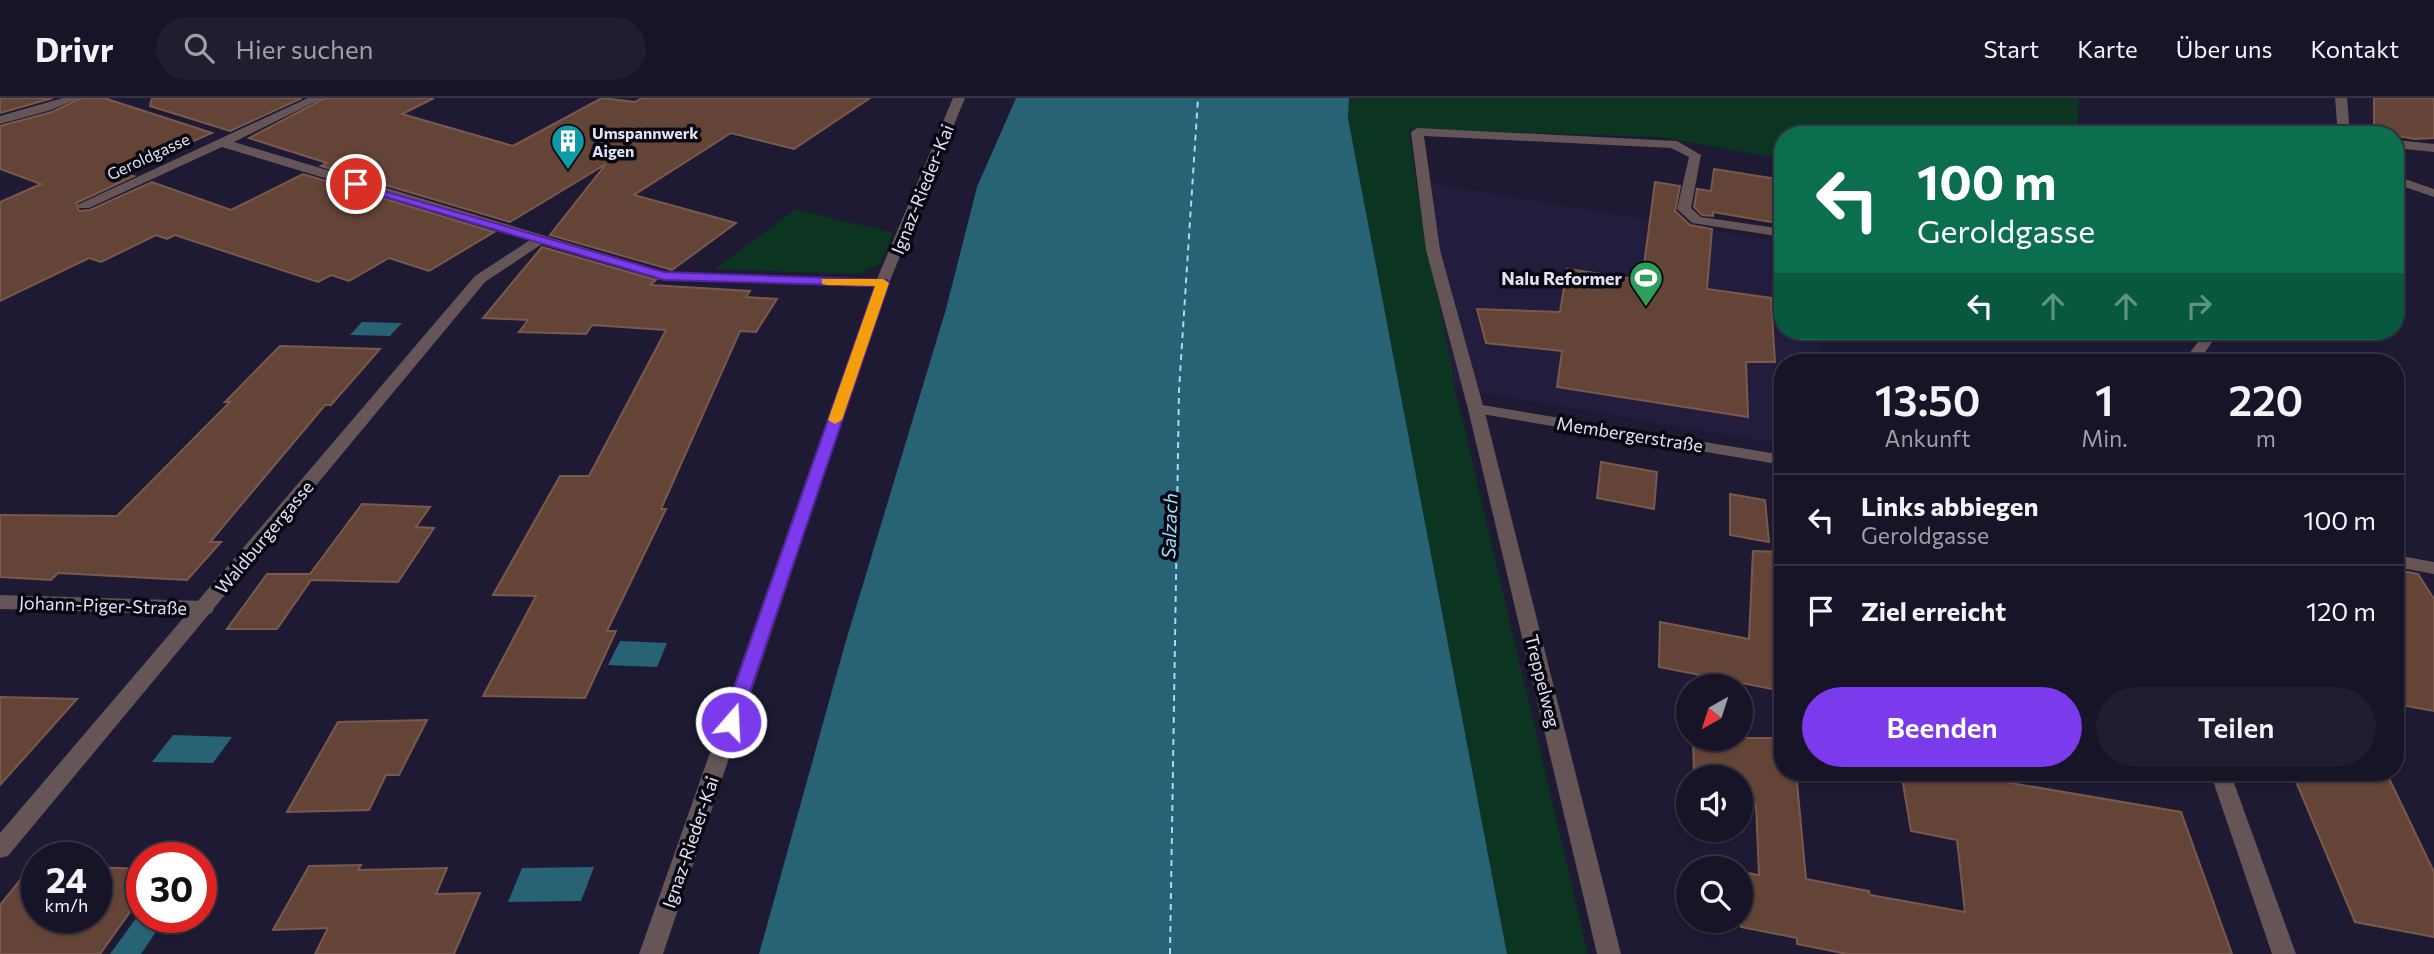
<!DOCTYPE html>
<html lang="de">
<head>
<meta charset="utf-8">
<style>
  :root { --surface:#161426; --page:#1f1d2e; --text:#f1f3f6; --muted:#9e9ea7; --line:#353343; --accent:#7c3aed }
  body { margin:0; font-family:Commissioner,sans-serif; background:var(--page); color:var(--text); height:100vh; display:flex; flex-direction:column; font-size:26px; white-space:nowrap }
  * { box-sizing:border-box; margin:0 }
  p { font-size:23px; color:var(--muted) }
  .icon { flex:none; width:38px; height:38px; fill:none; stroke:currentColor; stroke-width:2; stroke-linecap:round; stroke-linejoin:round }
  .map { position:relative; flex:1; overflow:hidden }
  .panel { position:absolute; left:1774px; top:256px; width:630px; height:427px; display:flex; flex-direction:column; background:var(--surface); border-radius:28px; box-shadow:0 2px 5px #0004,0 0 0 2px var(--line) }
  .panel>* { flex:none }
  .guide { position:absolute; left:1774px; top:28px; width:630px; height:214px; border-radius:28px; box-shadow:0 2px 5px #0004,0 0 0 2px var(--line); background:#0b6e4f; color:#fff; overflow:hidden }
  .needle { width:46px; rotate:219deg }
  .tools { position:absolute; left:1676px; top:576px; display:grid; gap:14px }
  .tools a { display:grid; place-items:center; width:77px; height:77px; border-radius:50%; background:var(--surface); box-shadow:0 2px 5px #0004,0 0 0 2px var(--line); font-size:35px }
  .speed { position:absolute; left:21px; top:744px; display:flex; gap:14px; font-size:35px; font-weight:700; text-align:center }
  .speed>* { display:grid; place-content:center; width:91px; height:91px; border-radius:50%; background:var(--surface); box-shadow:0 2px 5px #0004,0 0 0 2px var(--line); line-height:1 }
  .speed small { font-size:18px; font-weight:400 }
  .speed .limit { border:10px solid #d22; background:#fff; color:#111 }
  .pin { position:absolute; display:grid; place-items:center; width:60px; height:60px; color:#fff; margin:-30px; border:4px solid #fff; border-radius:50%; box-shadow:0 2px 7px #0007 }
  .me { position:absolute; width:77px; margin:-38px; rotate:19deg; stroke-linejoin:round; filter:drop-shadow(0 0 5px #0008) }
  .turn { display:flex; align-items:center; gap:24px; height:147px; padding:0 28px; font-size:32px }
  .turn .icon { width:91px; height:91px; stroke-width:2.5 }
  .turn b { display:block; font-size:49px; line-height:60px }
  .lanes { display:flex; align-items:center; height:66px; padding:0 28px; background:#0003; justify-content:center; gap:35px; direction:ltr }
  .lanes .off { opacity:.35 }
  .eta { display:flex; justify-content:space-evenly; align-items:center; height:119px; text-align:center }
  .eta b { font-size:42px; font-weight:600; line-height:49px }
  .action { display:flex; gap:14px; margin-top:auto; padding:14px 28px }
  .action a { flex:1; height:80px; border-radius:42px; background:var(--accent); color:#fff; font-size:28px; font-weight:600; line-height:80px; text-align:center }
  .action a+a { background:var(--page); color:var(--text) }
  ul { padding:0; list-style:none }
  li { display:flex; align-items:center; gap:21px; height:91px; padding:0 28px; border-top:2px solid var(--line) }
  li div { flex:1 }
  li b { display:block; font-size:26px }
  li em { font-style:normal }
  header { display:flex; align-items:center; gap:42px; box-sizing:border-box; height:98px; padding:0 35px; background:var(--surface); border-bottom:2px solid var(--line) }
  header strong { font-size:33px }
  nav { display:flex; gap:38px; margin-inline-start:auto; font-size:24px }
  .search { width:490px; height:63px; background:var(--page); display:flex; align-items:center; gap:18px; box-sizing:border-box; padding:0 24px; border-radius:38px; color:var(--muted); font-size:26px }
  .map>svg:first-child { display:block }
</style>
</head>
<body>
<header>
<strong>Drivr</strong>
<div class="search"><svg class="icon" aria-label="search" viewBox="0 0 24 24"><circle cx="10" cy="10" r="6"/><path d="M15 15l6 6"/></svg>Hier suchen</div>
<nav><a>Start</a><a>Karte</a><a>Über uns</a><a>Kontakt</a></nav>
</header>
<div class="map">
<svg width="2434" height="856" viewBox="0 0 2434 856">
  <rect width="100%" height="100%" fill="#1e1a33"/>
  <polygon fill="#231d3d" points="1416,83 1783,144 1783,233 1819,233 1820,264 1783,264 1783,346 1455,290"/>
  <g fill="#0b3421">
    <polygon points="1349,0 2079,0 2077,37 1783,37 1783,61 1659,39 1409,31 1416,83 1455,290 1588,856 1507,856 1348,20"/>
    <polygon points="796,111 893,135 880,166 860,175 850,176 715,171"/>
  </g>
  <g fill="#276275">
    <polygon points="1016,0 1349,0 1348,20 1507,856 759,856 845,546 946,211 977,89"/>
    <polygon points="362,224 402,225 390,238 350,237"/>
    <polygon points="620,543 667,545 657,569 608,567"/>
    <polygon points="173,637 232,639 213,665 152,664"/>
    <polygon points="594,769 581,803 508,804 522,770"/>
    <polygon points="142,812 142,819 166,819 141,856 110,856"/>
  </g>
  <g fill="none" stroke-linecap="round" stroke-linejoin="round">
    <polyline stroke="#94e2fe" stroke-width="2" stroke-dasharray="6 5" stroke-linecap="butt" points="1170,856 1179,292 1198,0"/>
  </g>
  <g fill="#634437" stroke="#79594b" stroke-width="2">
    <polygon points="0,0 53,0 0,15"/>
    <polygon points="81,0 104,0 212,35 123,74 134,78 76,105 79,113 90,112 152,84 231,112 303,76 494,134 429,173 389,160 349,183 331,177 318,184 175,137 167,141 156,137 101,164 89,160 0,203 0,104 41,86 0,71 0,28 52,14"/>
    <polygon points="152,0 302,0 230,33 150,8"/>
    <polygon points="325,0 434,0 402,16 513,48 602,0 635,4 642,0 870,0 794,51 731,35 634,97 736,125 672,172 550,137 606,66 510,124 321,68 327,65 249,40"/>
    <polygon points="2374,0 2434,0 2434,40 2415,41 2374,34"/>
    <polygon points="1714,71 1783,82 1783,126 1713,114 1713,118 1702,117 1694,109 1697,91 1711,93"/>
    <polygon points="1655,84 1680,88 1675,113 1690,127 1712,131 1707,191 1771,200 1775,264 1746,264 1748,319 1557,289 1562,253 1486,245 1477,211 1560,214 1567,171 1642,182"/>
    <polygon points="542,149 656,182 650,187 750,193 746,199 777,201 756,234 740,233 661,411 666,411 607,533 616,533 585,600 483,598 536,498 493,497 560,378 589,378 666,232 592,227 586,236 519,234 528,222 483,220"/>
    <polygon points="280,248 380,251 331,307 325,307 210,444 221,444 187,482 58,475 51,482 0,479 0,417 117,418 230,304 225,304"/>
    <polygon points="1601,364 1657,374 1654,411 1597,400"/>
    <polygon points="1730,396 1765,402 1769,444 1730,437"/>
    <polygon points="362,406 430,409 416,429 434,430 398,484 311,482 277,531 227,531 267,476 310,476"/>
    <polygon points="1753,453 1783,454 1783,593 1659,569 1660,524 1749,541"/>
    <polygon points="2396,472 2418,476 2434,501 2434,613 2396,606"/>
    <polygon points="0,599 77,601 0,687"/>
    <polygon points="427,622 399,677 386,677 369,712 287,714 338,624"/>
    <polygon points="1693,640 1783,640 1783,674 1796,674 1806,781 1869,793 1870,797 1965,814 1957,742 1911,733 1901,674 1946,674 2181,714 2232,856 1847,856 1797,846 1797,840 1741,829 1741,774 1759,777 1756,707 1741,704 1741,679 1694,679"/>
    <polygon points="2292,674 2386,674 2434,774 2434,839 2355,824"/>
    <polygon points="33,766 37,766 37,819 96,819 96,769 142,771 142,797 100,856 0,856 0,807"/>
    <polygon points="361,767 358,772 447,770 436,796 480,795 454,856 315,856 328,830 273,832 309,768"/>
  </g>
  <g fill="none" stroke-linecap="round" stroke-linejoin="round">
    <g fill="#655557" fill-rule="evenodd">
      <polygon points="1417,30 1677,43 1701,57 1691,110 1701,119 1783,131 1783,139 1692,125 1677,111 1689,59 1671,50 1424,38 1440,152 1484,311 1621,856 1597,856 1468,311 1426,152 1411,34"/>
      <polygon points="0,497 205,503 212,505 214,510 212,515 205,517 0,511"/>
    </g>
    <g fill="#655557" fill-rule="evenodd">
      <polygon points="63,0 79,0 51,12 0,26 0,18"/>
      <polygon points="308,0 323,0 234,44 665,174 877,181 953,0 965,0 889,185 663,856 639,856 874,189 664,182 542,146 485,184 8,758 0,760 0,735 475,178 530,142 222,49 89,110 79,110 77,107"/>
      <polygon points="2335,0 2347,0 2350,37 2338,37"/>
      <polygon points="2396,42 2434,46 2434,54 2396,50"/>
      <polygon points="2396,78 2434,91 2434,99 2396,86"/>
      <polygon points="2206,233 2220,233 2198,264 2183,264"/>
      <polygon points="1476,306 1783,357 1783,367 1470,314 1468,311 1470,308"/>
      <polygon points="2396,457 2434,464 2434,476 2396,469"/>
      <polygon points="2210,674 2230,674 2296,856 2272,856"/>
    </g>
  </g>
  <polygon fill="#7c3aed" stroke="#51269a" stroke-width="2" points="352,84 664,174 887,182 889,185 738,629 725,629 722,624 875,188 664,182 352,89"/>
  <polygon fill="#f59e0b" points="822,181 883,181 889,185 842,322 835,326 828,322 875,188 827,187 822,186"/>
  <defs>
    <g id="building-pin" transform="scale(1.75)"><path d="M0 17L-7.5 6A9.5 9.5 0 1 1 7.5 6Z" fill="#0f9aa8" stroke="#080711"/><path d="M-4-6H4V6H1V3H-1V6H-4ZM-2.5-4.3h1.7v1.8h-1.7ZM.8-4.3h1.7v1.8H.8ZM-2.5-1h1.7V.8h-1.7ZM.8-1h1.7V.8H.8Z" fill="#fff"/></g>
    <g id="stadium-pin" transform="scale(1.75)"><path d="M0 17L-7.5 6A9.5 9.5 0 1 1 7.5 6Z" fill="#2e9e5b" stroke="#080711"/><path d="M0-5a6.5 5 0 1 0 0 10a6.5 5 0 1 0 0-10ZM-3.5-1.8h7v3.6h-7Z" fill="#fff"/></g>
  </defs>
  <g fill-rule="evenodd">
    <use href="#building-pin" x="568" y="43"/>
    <use href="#stadium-pin" x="1646" y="180"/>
  </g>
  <g text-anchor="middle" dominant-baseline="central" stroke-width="7" stroke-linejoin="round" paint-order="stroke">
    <g font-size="16" font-weight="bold" fill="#e2e1f3" stroke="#080711" text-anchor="start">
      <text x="592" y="34">Umspannwerk<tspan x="592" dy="18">Aigen</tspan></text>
    </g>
    <g font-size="16" fill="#e2e1f3" stroke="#080711">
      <text transform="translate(148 58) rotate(-25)">Geroldgasse</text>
    </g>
    <g font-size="18" fill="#e2e1f3" stroke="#080711">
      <text transform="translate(922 91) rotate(-68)">Ignaz-Rieder-Kai</text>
      <text transform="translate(1630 336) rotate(9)">Membergerstraße</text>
      <text transform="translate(264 439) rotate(-50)">Waldburgergasse</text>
      <text transform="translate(103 507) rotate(2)">Johann-Piger-Straße</text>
      <text transform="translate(1543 583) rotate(76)">Treppelweg</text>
      <text transform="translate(690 744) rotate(-71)">Ignaz-Rieder-Kai</text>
    </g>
    <g font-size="18" font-weight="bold" fill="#e2e1f3" stroke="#080711" text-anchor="end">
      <text x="1622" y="180">Nalu Reformer</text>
    </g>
    <g font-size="19" font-style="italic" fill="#94e2fe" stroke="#080711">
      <text transform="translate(1169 428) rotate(-88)">Salzach</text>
    </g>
  </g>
</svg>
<div class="tools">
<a><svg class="needle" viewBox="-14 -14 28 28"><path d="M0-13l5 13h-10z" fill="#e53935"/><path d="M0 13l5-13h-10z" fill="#9e9ea7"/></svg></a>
<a><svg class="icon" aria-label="sound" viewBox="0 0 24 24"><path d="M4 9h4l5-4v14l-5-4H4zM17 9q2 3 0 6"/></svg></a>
<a><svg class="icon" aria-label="search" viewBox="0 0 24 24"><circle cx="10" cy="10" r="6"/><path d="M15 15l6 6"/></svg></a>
</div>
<div class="speed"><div>24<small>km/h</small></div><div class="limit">30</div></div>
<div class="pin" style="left:356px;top:86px;background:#d93025"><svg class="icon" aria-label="arrive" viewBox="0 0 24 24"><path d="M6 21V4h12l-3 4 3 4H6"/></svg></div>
<svg class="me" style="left:731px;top:624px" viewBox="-20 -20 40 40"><circle r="17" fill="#7c3aed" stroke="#fff" stroke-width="3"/><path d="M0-11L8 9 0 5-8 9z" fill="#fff"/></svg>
<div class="guide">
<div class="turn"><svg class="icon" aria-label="left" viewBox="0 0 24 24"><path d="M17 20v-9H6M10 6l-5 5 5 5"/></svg><div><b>100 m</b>Geroldgasse</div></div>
<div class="lanes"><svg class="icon" aria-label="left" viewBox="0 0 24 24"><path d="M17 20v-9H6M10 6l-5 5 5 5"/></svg><svg class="icon off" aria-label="ahead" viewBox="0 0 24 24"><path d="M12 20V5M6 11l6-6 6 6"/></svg><svg class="icon off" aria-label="ahead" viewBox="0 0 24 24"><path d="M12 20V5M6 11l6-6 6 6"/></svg><svg class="icon off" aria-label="right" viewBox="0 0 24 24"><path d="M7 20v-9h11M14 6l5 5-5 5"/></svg></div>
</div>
<section class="panel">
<div class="eta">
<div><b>13:50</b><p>Ankunft</p></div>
<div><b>1</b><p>Min.</p></div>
<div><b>220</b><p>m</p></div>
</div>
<ul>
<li><svg class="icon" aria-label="left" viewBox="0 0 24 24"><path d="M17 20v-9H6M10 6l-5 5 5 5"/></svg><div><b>Links abbiegen</b><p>Geroldgasse</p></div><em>100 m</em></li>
<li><svg class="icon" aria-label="arrive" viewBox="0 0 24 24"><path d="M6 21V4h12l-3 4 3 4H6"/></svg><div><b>Ziel erreicht</b></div><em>120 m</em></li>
</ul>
<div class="action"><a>Beenden</a><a>Teilen</a></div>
</section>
</div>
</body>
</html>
